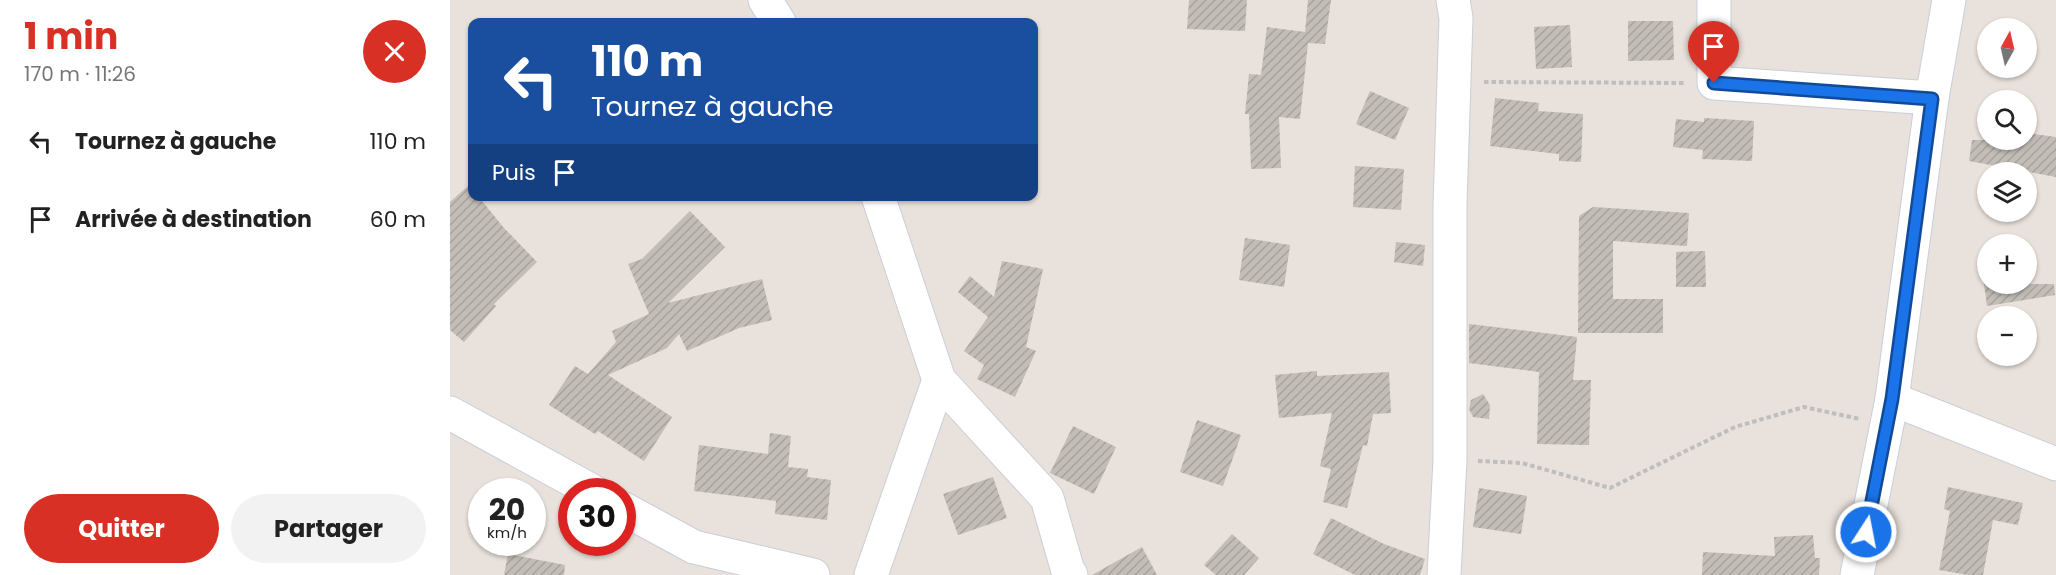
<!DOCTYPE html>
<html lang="fr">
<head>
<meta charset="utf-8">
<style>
  :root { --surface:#fff; --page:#f2f2f2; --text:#222; --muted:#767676; --accent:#d93025 }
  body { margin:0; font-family:Poppins,sans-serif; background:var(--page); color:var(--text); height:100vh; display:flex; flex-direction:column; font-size:22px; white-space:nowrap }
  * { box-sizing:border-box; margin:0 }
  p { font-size:20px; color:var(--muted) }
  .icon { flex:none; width:33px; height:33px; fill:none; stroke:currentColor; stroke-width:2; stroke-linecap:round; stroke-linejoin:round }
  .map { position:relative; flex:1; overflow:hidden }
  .details { display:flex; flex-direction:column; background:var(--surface); width:450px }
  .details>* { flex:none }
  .hud { position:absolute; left:18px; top:18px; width:570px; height:183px; border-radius:12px; box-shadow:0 2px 4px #0004; background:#1a4fa0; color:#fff; overflow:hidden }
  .needle { width:39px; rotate:8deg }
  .fabs { position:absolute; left:1527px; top:18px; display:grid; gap:12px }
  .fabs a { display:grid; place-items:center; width:60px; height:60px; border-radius:50%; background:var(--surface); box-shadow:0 2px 4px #0004; font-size:30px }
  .speed { position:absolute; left:18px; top:478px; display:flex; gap:12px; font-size:30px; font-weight:700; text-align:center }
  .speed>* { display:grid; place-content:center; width:78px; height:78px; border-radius:50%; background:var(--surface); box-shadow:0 2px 4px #0004; line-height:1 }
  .speed small { font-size:15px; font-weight:400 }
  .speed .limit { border:9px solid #d22; background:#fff; color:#111 }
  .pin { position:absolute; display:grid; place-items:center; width:51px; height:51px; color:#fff; margin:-62px -26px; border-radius:50% 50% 50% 0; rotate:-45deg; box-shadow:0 0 6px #0007 }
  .pin .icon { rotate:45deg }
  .me { position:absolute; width:66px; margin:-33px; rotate:11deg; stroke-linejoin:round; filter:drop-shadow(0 0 4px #0008) }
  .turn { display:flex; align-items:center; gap:21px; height:126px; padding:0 24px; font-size:27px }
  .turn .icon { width:78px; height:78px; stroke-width:2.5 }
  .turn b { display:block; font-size:42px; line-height:51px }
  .then { display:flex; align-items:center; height:57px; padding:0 24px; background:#0003; gap:12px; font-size:22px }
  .round { display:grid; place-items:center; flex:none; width:63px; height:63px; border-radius:32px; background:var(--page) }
  .overview { display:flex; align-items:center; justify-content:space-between; height:102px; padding:0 24px }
  h1 { font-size:36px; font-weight:700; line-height:45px; color:var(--accent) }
  .cta { display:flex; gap:12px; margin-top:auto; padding:12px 24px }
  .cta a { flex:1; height:69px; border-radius:36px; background:var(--accent); color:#fff; font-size:24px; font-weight:700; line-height:69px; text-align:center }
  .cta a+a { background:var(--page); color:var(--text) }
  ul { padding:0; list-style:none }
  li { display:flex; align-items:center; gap:18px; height:78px; padding:0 24px }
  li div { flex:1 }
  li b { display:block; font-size:22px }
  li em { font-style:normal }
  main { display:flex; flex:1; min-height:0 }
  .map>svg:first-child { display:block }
</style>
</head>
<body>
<main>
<section class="details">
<div class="overview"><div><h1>1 min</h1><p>170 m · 11:26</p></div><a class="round" style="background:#d93025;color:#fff"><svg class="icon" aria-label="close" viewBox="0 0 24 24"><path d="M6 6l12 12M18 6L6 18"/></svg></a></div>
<ul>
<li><svg class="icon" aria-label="left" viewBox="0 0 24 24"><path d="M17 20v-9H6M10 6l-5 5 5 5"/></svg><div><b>Tournez à gauche</b></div><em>110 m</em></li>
<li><svg class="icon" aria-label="arrive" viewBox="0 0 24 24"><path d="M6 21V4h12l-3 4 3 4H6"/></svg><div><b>Arrivée à destination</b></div><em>60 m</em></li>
</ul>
<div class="cta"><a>Quitter</a><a>Partager</a></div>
</section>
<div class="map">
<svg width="1606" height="575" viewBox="0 0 1606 575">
  <defs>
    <pattern id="building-hatch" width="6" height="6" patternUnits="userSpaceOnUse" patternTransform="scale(1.5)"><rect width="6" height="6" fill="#c2bdb6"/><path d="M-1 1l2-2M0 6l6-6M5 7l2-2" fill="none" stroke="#a7a29c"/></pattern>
  </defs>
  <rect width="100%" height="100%" fill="#e9e1db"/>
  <g fill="url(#building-hatch)">
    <polygon points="739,0 797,0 795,31 737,29"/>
    <polygon points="858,0 881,0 875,44 858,43 850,119 829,117 831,168 801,169 799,114 795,114 799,74 811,75 817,27 855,32"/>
    <polygon points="1178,21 1223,21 1224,60 1178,61"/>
    <polygon points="1120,25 1122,67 1086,69 1084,27"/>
    <polygon points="920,91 959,108 945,140 906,124"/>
    <polygon points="1045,98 1089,103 1088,111 1133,114 1131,162 1109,161 1109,154 1040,146"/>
    <polygon points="1254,118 1304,121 1302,161 1252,159 1253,150 1223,147 1226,119 1254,122"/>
    <polygon points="1577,133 1606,137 1606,177 1519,161 1522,140 1576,140"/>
    <polygon points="905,166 954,169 951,210 903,207"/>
    <polygon points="19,185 22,189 22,196 28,196 54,228 87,262 44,304 46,306 14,342 0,330 0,202"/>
    <polygon points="1143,207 1239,213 1237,246 1163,241 1163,299 1213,299 1213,333 1128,333 1129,216"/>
    <polygon points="240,211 275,247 218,303 312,279 322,320 289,328 237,351 229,334 217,348 158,375 222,417 194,461 148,431 145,434 99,405 125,366 138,374 166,342 162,331 199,314 178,264 192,259"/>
    <polygon points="795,238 840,245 834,287 789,280"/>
    <polygon points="946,242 975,245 973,266 944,262"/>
    <polygon points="1255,251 1256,287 1226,287 1226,252"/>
    <polygon points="552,261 593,269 576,347 586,351 565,397 527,379 534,365 514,351 538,317 508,292 520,276 544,297"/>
    <polygon points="1534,284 1604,284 1605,295 1537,306"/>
    <polygon points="1019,324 1127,337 1123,380 1141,380 1139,445 1087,444 1089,372 1019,363"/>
    <polygon points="867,371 867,376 939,372 941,413 923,414 917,446 913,445 897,508 873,502 881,469 870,466 882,413 829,418 825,375"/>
    <polygon points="1033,394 1040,405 1039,419 1023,417 1019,409 1021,400"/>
    <polygon points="747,420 791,435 773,486 730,472"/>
    <polygon points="623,426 666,447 644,494 600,473"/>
    <polygon points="320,433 341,436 338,467 358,469 357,477 381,480 377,520 325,514 326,501 244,491 249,445 318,454"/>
    <polygon points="543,477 557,518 508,535 493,494"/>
    <polygon points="1498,487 1573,503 1568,525 1543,520 1533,575 1518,575 1489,570 1500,511 1494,509"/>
    <polygon points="1029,488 1077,496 1071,534 1023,527"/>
    <polygon points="881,518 934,544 975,559 970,575 905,575 863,554"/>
    <polygon points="782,534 809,558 794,575 766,575 754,565"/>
    <polygon points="1363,535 1365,558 1370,558 1369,575 1252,575 1253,552 1325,556 1324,537"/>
    <polygon points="692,547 707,575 642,575"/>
    <polygon points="58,554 115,565 114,575 54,575"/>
  </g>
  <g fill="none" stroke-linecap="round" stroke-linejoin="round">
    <g stroke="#c9ced9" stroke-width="35">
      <g id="minor">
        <polyline points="315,0 329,22"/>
        <polyline points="1264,0 1264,83 1482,98"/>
        <polyline points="428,196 489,380 597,498 618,571 621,575"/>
        <polyline points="1442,399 1606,464"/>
        <polyline points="0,413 144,492"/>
        <polyline points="172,508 244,547 363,575"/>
        <polyline points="421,575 489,380"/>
        <polyline points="994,575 1000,460 1000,205 1006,18 1003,0"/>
        <polyline points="1407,575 1442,399 1482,98 1499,0"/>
      </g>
    </g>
    <g stroke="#bebebe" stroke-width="4" stroke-dasharray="4.5 3" stroke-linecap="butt">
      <polyline points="1034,82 1236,83"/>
      <polyline points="1028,461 1072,463 1160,488 1285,427 1354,407 1410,419"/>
    </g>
    <use href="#minor" stroke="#fff" stroke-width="33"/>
  </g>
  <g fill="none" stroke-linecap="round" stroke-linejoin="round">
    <g stroke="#114b97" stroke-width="15">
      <polyline id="route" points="1264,83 1482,99 1442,399 1416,532"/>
    </g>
    <use href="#route" stroke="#1a73e8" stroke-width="10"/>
  </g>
</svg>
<div class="fabs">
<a><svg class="needle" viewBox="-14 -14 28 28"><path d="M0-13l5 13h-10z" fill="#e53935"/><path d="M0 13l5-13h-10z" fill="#767676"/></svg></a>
<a><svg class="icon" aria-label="search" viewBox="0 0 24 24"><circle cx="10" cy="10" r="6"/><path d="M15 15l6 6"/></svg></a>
<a><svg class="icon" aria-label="layers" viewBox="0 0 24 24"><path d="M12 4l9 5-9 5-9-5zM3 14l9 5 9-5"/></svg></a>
<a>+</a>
<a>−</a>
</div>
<div class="speed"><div>20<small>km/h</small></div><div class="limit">30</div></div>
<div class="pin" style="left:1264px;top:83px;background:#d93025"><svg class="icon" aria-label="arrive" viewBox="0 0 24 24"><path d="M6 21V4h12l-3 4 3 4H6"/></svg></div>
<svg class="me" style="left:1416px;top:532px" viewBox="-20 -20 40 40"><circle r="17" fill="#1a73e8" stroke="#fff" stroke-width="3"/><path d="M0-11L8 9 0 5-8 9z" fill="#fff"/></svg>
<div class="hud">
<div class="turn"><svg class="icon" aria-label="left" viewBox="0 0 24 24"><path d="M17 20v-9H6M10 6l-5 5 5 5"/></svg><div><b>110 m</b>Tournez à gauche</div></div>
<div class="then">Puis<svg class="icon" aria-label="arrive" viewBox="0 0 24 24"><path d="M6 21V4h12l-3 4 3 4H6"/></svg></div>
</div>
</div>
</main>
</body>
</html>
